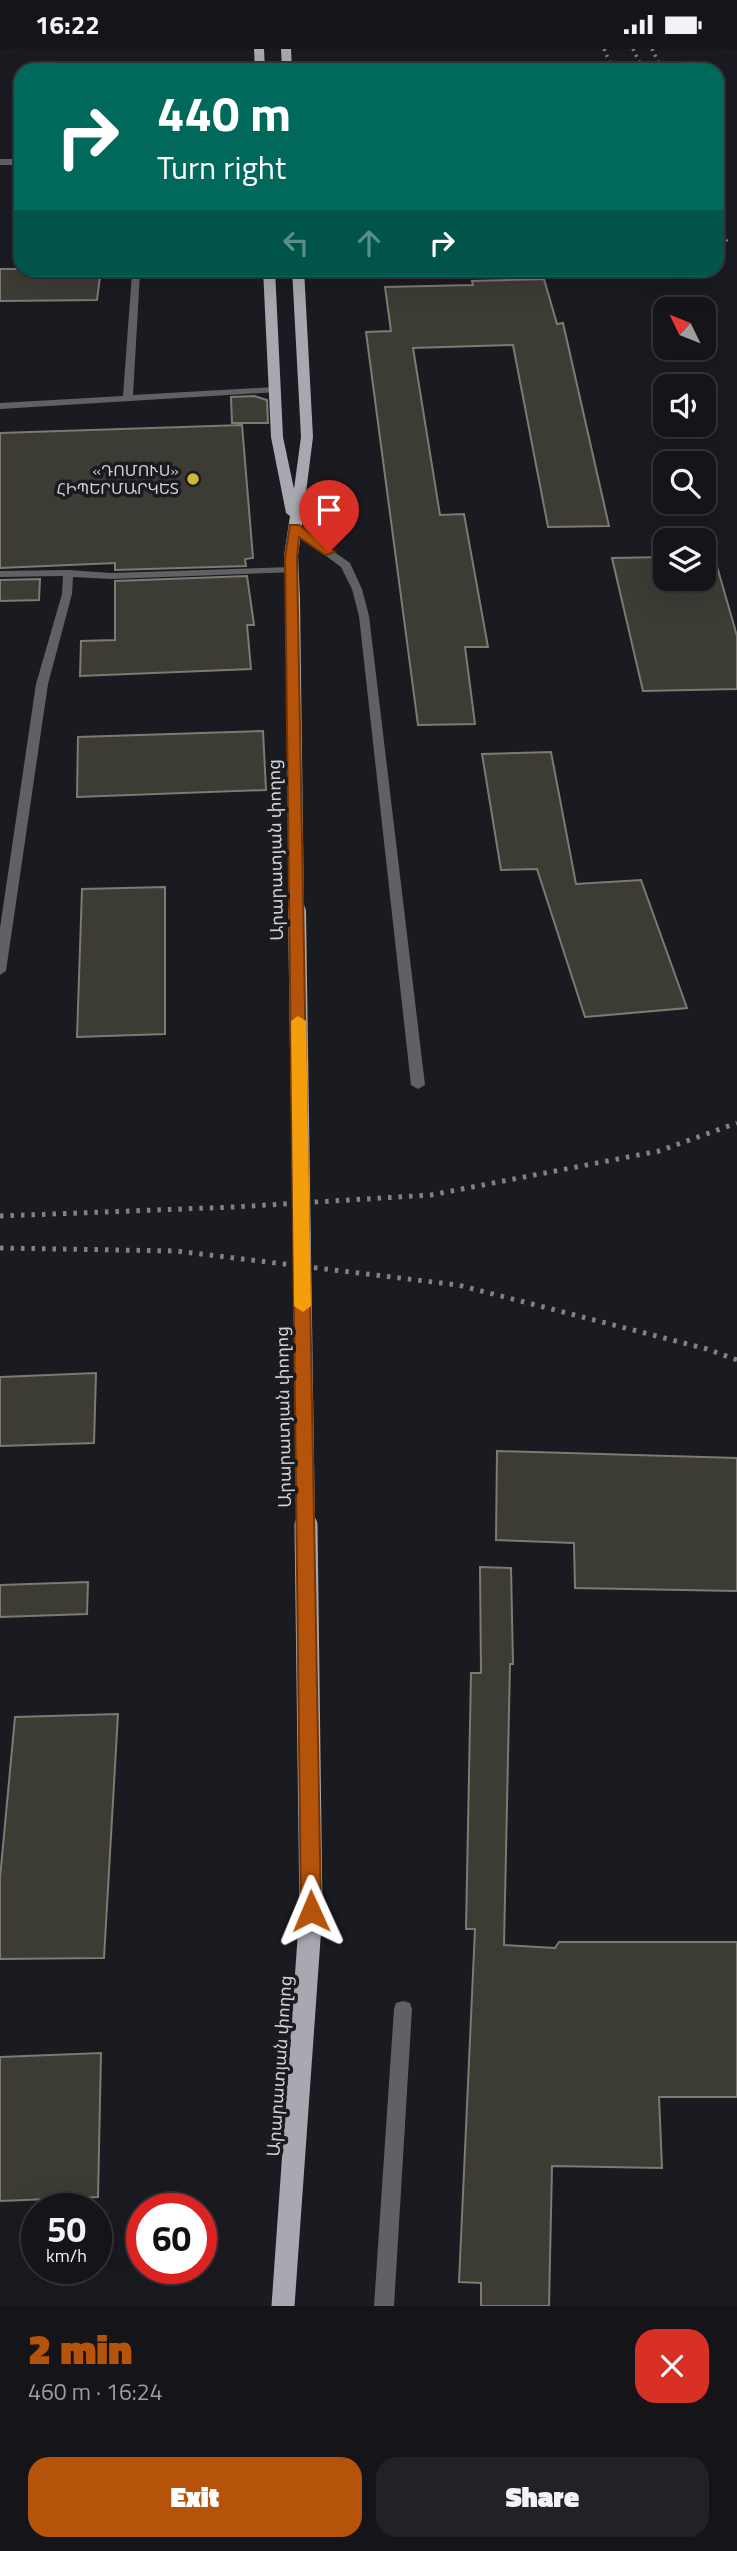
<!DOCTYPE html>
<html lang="en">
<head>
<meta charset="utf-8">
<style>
  :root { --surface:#141419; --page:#212126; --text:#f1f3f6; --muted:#9d9ea2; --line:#333338; --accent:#b45309 }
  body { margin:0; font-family:"Titillium Web","Noto Sans Armenian",sans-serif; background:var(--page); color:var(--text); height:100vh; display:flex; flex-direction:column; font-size:26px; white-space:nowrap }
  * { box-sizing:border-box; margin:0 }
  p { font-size:23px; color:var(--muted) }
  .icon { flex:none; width:38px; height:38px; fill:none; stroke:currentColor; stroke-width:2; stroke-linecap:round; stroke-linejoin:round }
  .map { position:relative; height:2257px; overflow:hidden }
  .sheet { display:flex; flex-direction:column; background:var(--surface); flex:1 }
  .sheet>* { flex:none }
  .banner { position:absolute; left:14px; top:14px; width:710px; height:214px; border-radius:21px; box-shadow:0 7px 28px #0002,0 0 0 2px var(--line); background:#00695c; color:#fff; overflow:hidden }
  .needle { width:46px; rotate:313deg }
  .controls { position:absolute; left:653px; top:248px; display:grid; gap:14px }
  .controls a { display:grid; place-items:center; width:63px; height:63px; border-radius:14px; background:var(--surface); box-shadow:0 7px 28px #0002,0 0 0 2px var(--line); font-size:35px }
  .speed { position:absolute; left:21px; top:2144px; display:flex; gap:14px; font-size:35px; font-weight:700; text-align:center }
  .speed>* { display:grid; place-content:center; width:91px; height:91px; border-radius:50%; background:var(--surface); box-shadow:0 7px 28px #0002,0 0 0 2px var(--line); line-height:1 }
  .speed small { font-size:18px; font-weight:400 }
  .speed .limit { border:10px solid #d22; background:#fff; color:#111 }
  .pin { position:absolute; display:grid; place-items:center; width:60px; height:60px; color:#fff; margin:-72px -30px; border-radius:50% 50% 50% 0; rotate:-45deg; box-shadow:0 0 7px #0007 }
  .pin .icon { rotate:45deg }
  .me { position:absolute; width:77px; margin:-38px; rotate:359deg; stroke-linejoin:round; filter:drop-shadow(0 0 5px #0008) }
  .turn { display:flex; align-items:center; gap:24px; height:147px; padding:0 28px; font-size:32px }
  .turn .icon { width:91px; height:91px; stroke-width:2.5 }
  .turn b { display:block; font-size:49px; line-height:60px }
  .lanes { display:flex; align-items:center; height:66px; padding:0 28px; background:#0003; justify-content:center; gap:35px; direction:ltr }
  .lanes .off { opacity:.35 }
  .round { display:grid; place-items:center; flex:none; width:74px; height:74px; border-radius:21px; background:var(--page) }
  .overview { display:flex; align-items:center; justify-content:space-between; height:119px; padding:0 28px }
  h1 { font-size:42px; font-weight:800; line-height:52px; color:var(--accent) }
  .primary-button { display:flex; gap:14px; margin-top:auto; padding:14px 28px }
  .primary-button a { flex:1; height:80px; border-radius:21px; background:var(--accent); color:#fff; font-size:28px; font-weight:800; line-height:80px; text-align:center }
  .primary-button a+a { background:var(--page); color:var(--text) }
  .status { display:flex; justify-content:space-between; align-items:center; height:49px; padding:0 35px; background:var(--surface); direction:ltr }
  .status svg { height:19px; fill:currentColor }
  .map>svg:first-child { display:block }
</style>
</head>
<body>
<div class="status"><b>16:22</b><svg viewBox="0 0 49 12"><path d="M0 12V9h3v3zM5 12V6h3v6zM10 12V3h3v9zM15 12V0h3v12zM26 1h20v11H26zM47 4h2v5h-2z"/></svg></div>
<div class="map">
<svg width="737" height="2257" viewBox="0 0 737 2257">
  <rect width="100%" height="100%" fill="#1a1b21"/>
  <g fill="#3c3b34" stroke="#7c7a72" stroke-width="2">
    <polygon points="0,220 101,220 97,251 0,252"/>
    <polygon points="544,230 557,275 563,274 609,477 548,478 513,296 413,299 440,466 464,465 488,598 465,598 475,675 418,676 366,283 391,282 385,238 473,236 472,232"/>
    <polygon points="254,347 267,351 268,374 232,374 231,348"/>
    <polygon points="242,376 253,509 245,510 246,517 115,521 115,514 0,519 0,384"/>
    <polygon points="704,507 714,507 737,587 737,640 643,642 612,509 665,508 665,530 704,530"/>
    <polygon points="247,527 254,576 247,576 251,620 80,627 81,592 115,591 115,532"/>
    <polygon points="40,530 39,551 0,552 0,531"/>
    <polygon points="263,682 266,741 77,748 78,688"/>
    <polygon points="551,703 576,835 641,831 687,959 585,968 537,820 501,821 482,705"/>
    <polygon points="165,838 165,985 77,988 82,840"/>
    <polygon points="96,1324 94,1394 0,1397 0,1328"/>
    <polygon points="497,1402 737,1409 737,1542 575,1539 574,1494 496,1491"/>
    <polygon points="480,1518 511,1519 513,1615 510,1615 504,1896 555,1899 559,1893 737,1893 737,2048 659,2048 662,2119 552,2117 549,2257 481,2257 481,2234 459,2233 475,1880 466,1880 471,1624 481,1624"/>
    <polygon points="88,1533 87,1565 0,1568 0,1536"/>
    <polygon points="118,1665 104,1909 0,1910 0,1829 15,1668"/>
    <polygon points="101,2004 98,2148 0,2152 0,2008"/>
  </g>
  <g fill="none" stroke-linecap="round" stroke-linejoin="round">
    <g fill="#616165" fill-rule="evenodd">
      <rect x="0" y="110" width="21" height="6"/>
      <polygon points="136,221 140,224 133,346 275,338 280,341 278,343 0,360 0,354 123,347 132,224"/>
      <polygon points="294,475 350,514 362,540 369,567 425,1036 418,1040 411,1036 359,567 352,540 341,518 290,480 289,478"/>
      <polygon points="292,518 296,519 296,523 111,530 73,528 72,545 48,635 6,922 0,926 0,879 36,635 62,545 63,527 0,528 0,522 68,521 111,524"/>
      <polygon points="403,1952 410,1954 412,1960 394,2257 374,2257 394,1960 396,1954"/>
    </g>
    <g fill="#a8a9b0" fill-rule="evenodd">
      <polygon points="254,0 264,0 265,21 255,21"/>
      <polygon points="281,0 291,0 292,21 282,21"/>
      <polygon points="263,220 275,220 283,388 294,440 301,388 292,220 304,220 313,388 298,507 300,550 293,554 286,550 284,507 290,467 286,464 271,388"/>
    </g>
    <g stroke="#818187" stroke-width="3.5" stroke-dasharray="2 4.5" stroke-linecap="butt">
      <polyline points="604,0 613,21"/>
      <polyline points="633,0 643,21"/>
      <polyline points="652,0 662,21"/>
      <polyline points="718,173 728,195"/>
    </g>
    <g stroke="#818187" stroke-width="5" stroke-dasharray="3.5 7" stroke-linecap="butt">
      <polyline points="0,1167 234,1158 431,1146 659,1102 737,1074"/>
      <polyline points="0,1199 176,1202 458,1236 707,1300 737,1311"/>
    </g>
    <polyline stroke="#a8a9b0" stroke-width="14" points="293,550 297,863"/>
    <polyline stroke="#a8a9b0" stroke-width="18" points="297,862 306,1477"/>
    <polyline stroke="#a8a9b0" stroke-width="23" points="283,2257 311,1862 306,1476"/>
  </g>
  <polygon fill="#b45309" stroke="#753606" stroke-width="2" points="290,476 299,476 335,503 325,506 299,488 297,508 321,1862 318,1868 311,1870 304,1868 301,1862 285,508"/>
  <polygon fill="#f59e0b" points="298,967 306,972 311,1257 303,1263 294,1257 291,972"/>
  <circle fill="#ceb838" stroke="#1a1b21" stroke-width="2.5" cx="193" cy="430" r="7"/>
  <g text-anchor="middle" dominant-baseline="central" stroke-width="7" stroke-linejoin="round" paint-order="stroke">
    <g font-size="16" fill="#d1d1d6" stroke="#1a1b21" text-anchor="end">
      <text x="179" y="421">«ԴՈՄՈՒՍ»<tspan x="179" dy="18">ՀԻՊԵՐՄԱՐԿԵՏ</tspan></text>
    </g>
    <g font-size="18" fill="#d1d1d6" stroke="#1a1b21">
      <text transform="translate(275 801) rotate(-91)">Արարատյան փողոց</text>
      <text transform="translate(283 1368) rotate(-91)">Արարատյան փողոց</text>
      <text transform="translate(279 2017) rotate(-86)">Արարատյան փողոց</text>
    </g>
  </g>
</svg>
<div class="controls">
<a><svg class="needle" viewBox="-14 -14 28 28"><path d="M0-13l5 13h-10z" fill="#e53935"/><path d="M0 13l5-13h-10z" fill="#9d9ea2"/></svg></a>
<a><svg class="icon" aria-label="sound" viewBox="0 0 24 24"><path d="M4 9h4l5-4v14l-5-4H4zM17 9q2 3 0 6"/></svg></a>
<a><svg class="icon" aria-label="search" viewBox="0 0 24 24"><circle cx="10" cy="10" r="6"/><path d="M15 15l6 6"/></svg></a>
<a><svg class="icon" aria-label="layers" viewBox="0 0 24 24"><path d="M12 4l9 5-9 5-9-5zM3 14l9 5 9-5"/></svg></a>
</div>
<div class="speed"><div>50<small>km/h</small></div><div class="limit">60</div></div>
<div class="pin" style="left:329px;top:503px;background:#d93025"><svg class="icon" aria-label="arrive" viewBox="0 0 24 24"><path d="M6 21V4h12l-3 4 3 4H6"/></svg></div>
<svg class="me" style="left:311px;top:1862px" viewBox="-20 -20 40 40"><path d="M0-17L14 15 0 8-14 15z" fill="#b45309" stroke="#fff" stroke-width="4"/></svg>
<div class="banner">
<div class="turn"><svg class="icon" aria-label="right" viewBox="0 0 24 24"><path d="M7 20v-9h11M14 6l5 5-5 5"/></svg><div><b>440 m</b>Turn right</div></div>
<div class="lanes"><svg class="icon off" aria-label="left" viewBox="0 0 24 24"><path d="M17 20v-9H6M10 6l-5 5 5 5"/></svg><svg class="icon off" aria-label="ahead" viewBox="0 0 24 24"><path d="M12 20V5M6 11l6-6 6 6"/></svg><svg class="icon" aria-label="right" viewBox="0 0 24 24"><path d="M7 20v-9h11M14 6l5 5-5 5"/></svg></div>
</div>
</div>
<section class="sheet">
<div class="overview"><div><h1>2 min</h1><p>460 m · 16:24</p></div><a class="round" style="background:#d93025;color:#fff"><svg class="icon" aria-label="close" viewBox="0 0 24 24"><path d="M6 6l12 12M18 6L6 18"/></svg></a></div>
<div class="primary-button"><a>Exit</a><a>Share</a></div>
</section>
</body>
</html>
